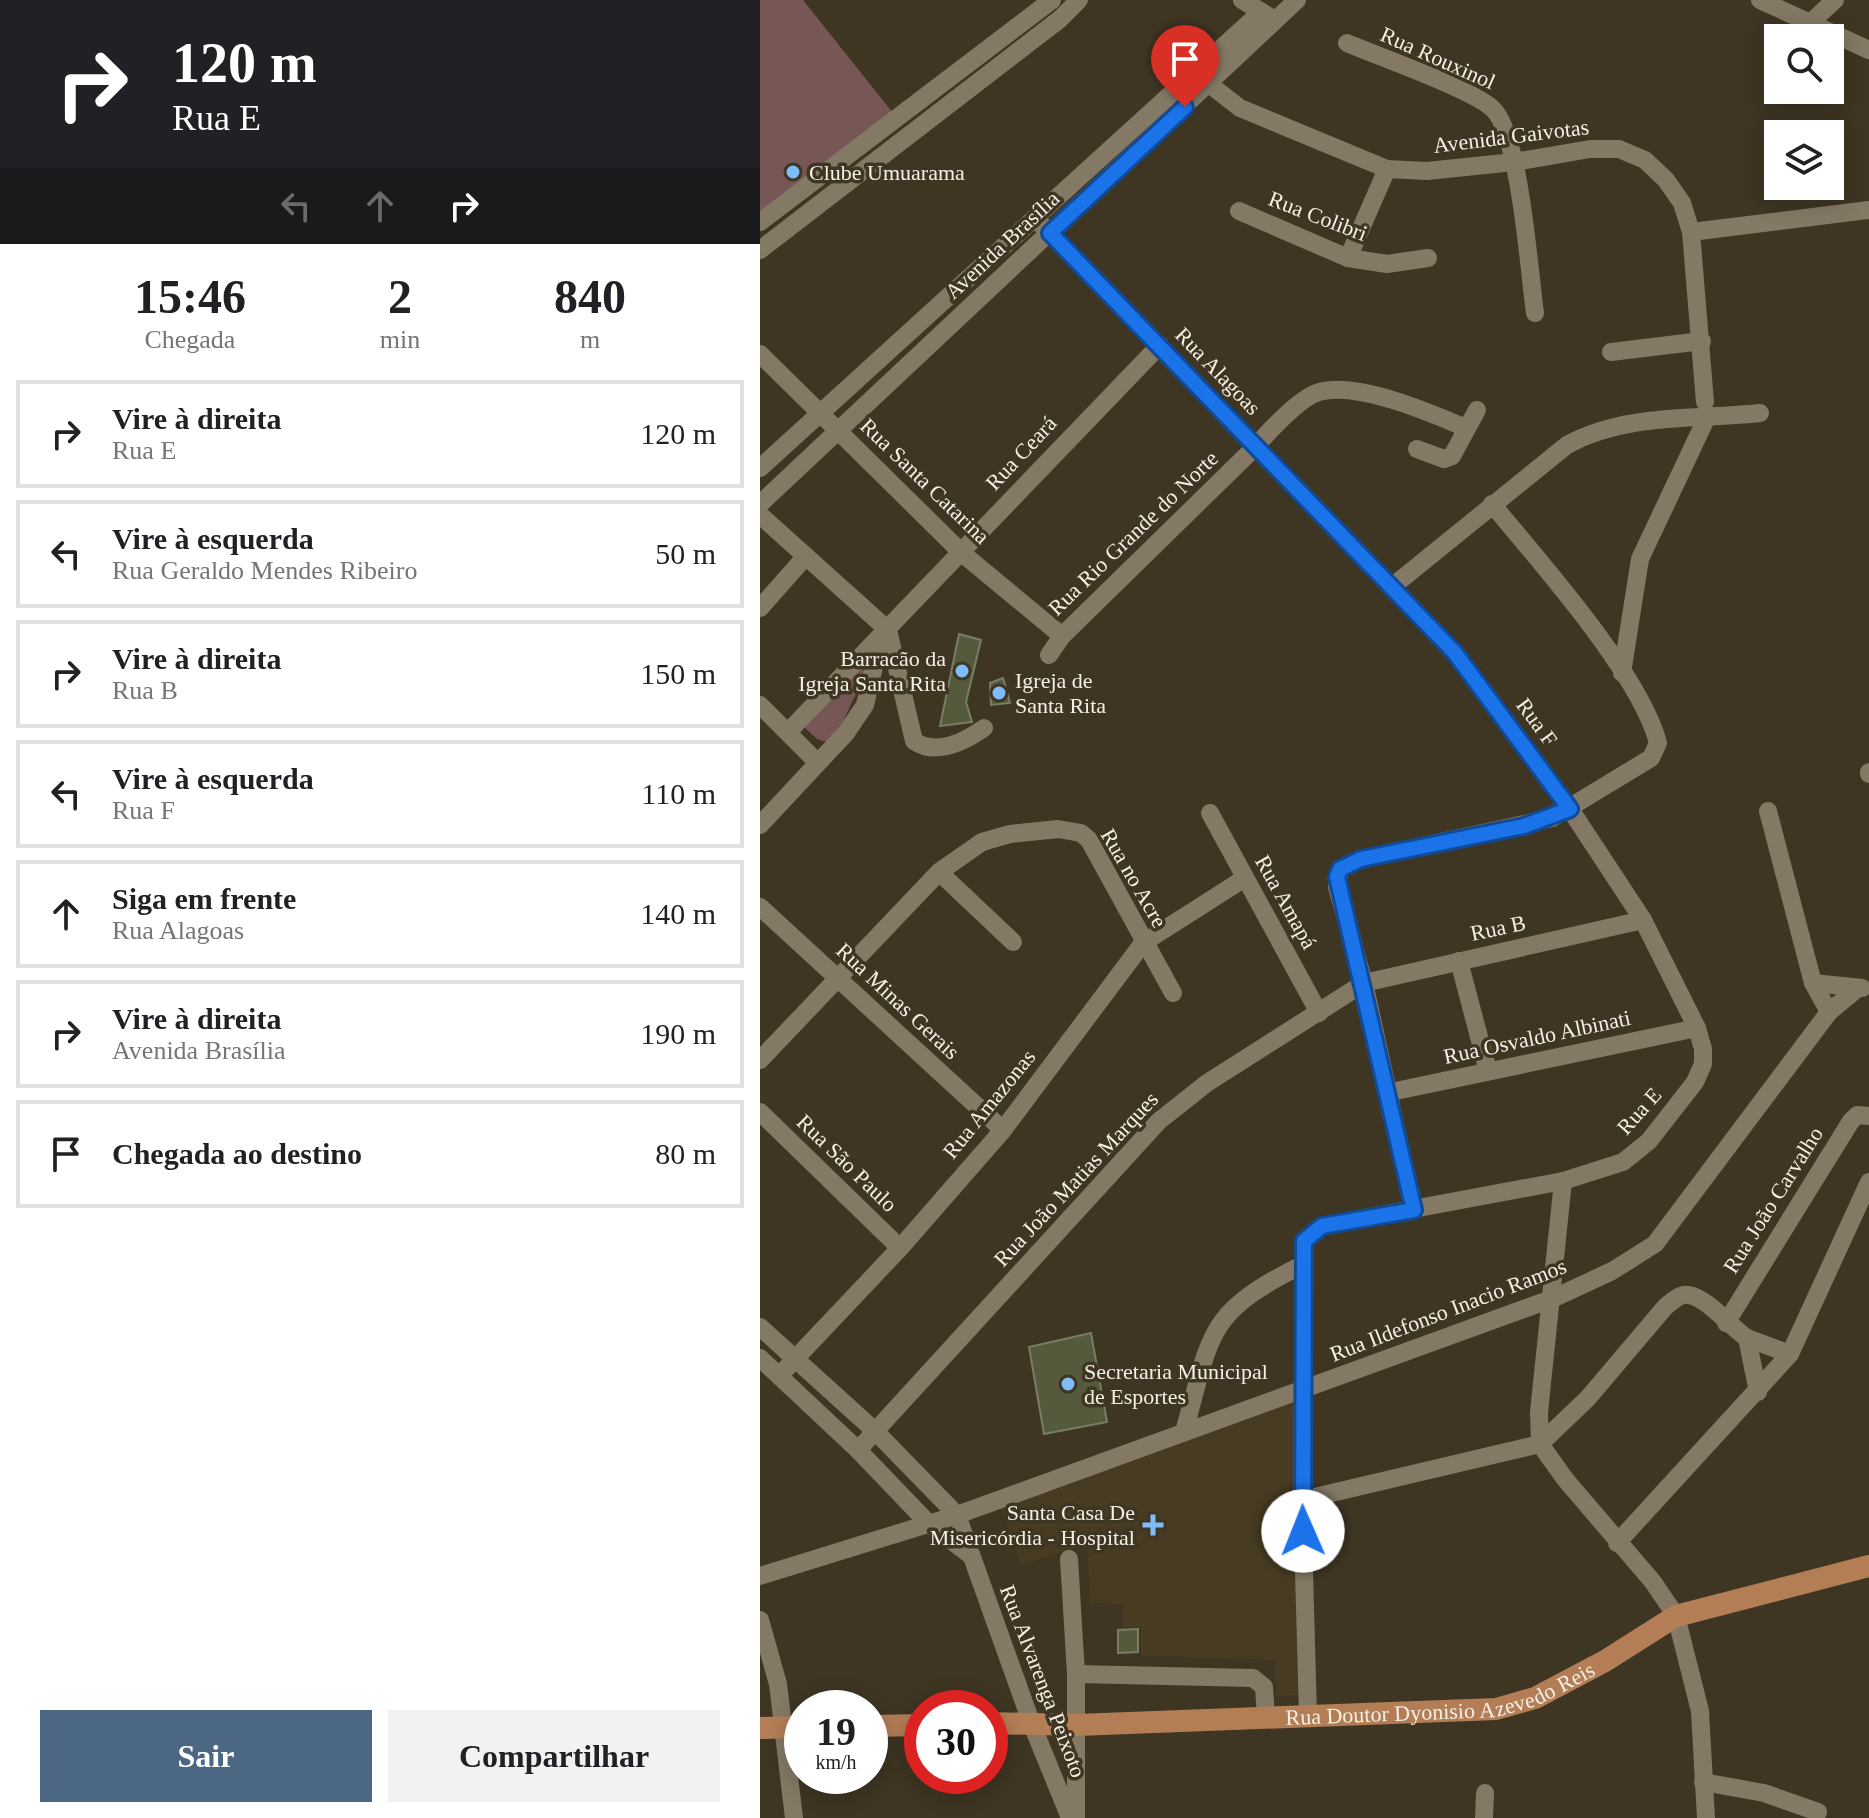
<!DOCTYPE html>
<html lang="pt">
<head>
<meta charset="utf-8">
<style>
  :root { --surface:#fff; --page:#f2f2f2; --text:#202124; --muted:#757577; --line:#e0e0e0; --accent:#4b6784 }
  body { margin:0; font-family:Georgia,serif; background:var(--page); color:var(--text); height:100vh; display:flex; flex-direction:column; font-size:30px; white-space:nowrap }
  * { box-sizing:border-box; margin:0 }
  p { font-size:26px; color:var(--muted) }
  .icon { flex:none; width:44px; height:44px; fill:none; stroke:currentColor; stroke-width:2; stroke-linecap:round; stroke-linejoin:round }
  .map { position:relative; flex:1; overflow:hidden }
  .drawer { display:flex; flex-direction:column; background:var(--surface); width:760px }
  .drawer>* { flex:none }
  .banner { background:#202124; color:#fff; overflow:hidden }
  .controls { position:absolute; left:1004px; top:24px; display:grid; gap:16px }
  .controls a { display:grid; place-items:center; width:80px; height:80px; border-radius:0px; background:var(--surface); box-shadow:0 4px 20px #0003; font-size:40px }
  .speed { position:absolute; left:24px; top:1690px; display:flex; gap:16px; font-size:40px; font-weight:700; text-align:center }
  .speed>* { display:grid; place-content:center; width:104px; height:104px; border-radius:50%; background:var(--surface); box-shadow:0 4px 20px #0003; line-height:1 }
  .speed small { font-size:20px; font-weight:400 }
  .speed .limit { border:12px solid #d22; background:#fff; color:#111 }
  .pin { position:absolute; display:grid; place-items:center; width:68px; height:68px; color:#fff; margin:-82px -34px; border-radius:50% 50% 50% 0; rotate:-45deg; box-shadow:0 0 8px #0007 }
  .pin .icon { rotate:45deg }
  .me { position:absolute; width:88px; margin:-44px; rotate:359deg; stroke-linejoin:round; filter:drop-shadow(0 0 6px #0008) }
  .turn { display:flex; align-items:center; gap:28px; height:168px; padding:0 40px; font-size:36px }
  .turn .icon { width:104px; height:104px; stroke-width:2.5 }
  .turn b { display:block; font-size:56px; line-height:68px }
  .lanes { display:flex; align-items:center; height:76px; padding:0 40px; background:#0003; justify-content:center; gap:40px; direction:ltr }
  .lanes .off { opacity:.35 }
  .eta { display:flex; justify-content:space-evenly; align-items:center; height:136px; text-align:center }
  .eta b { font-size:48px; font-weight:800; line-height:56px }
  .primary-button { display:flex; gap:16px; margin-top:auto; padding:16px 40px }
  .primary-button a { flex:1; height:92px; border-radius:0px; background:var(--accent); color:#fff; font-size:32px; font-weight:800; line-height:92px; text-align:center }
  .primary-button a+a { background:var(--page); color:var(--text) }
  ul { padding:0; list-style:none }
  li { display:flex; align-items:center; gap:24px; height:108px; margin:0 16px 12px; padding:0 24px; border:4px solid var(--line); border-radius:0px }
  li div { flex:1 }
  li b { display:block; font-size:30px }
  li em { font-style:normal }
  main { display:flex; flex:1; min-height:0 }
  .map>svg:first-child { display:block }
</style>
</head>
<body>
<main>
<section class="drawer">
<div class="banner">
<div class="turn"><svg class="icon" aria-label="right" viewBox="0 0 24 24"><path d="M7 20v-9h11M14 6l5 5-5 5"/></svg><div><b>120 m</b>Rua E</div></div>
<div class="lanes"><svg class="icon off" aria-label="left" viewBox="0 0 24 24"><path d="M17 20v-9H6M10 6l-5 5 5 5"/></svg><svg class="icon off" aria-label="ahead" viewBox="0 0 24 24"><path d="M12 20V5M6 11l6-6 6 6"/></svg><svg class="icon" aria-label="right" viewBox="0 0 24 24"><path d="M7 20v-9h11M14 6l5 5-5 5"/></svg></div>
</div>
<div class="eta">
<div><b>15:46</b><p>Chegada</p></div>
<div><b>2</b><p>min</p></div>
<div><b>840</b><p>m</p></div>
</div>
<ul>
<li><svg class="icon" aria-label="right" viewBox="0 0 24 24"><path d="M7 20v-9h11M14 6l5 5-5 5"/></svg><div><b>Vire à direita</b><p>Rua E</p></div><em>120 m</em></li>
<li><svg class="icon" aria-label="left" viewBox="0 0 24 24"><path d="M17 20v-9H6M10 6l-5 5 5 5"/></svg><div><b>Vire à esquerda</b><p>Rua Geraldo Mendes Ribeiro</p></div><em>50 m</em></li>
<li><svg class="icon" aria-label="right" viewBox="0 0 24 24"><path d="M7 20v-9h11M14 6l5 5-5 5"/></svg><div><b>Vire à direita</b><p>Rua B</p></div><em>150 m</em></li>
<li><svg class="icon" aria-label="left" viewBox="0 0 24 24"><path d="M17 20v-9H6M10 6l-5 5 5 5"/></svg><div><b>Vire à esquerda</b><p>Rua F</p></div><em>110 m</em></li>
<li><svg class="icon" aria-label="ahead" viewBox="0 0 24 24"><path d="M12 20V5M6 11l6-6 6 6"/></svg><div><b>Siga em frente</b><p>Rua Alagoas</p></div><em>140 m</em></li>
<li><svg class="icon" aria-label="right" viewBox="0 0 24 24"><path d="M7 20v-9h11M14 6l5 5-5 5"/></svg><div><b>Vire à direita</b><p>Avenida Brasília</p></div><em>190 m</em></li>
<li><svg class="icon" aria-label="arrive" viewBox="0 0 24 24"><path d="M6 21V4h12l-3 4 3 4H6"/></svg><div><b>Chegada ao destino</b></div><em>80 m</em></li>
</ul>
<div class="primary-button"><a>Sair</a><a>Compartilhar</a></div>
</section>
<div class="map">
<svg width="1109" height="1818" viewBox="0 0 1109 1818">
  <rect width="100%" height="100%" fill="#3e3523"/>
  <polygon fill="#473b22" points="537,1392 540,1695 516,1696 514,1660 381,1656 381,1627 363,1627 363,1604 330,1603 327,1545 261,1565 240,1506"/>
  <g fill="#775656">
    <polygon points="0,0 43,0 133,113 0,231"/>
    <polygon points="113,656 73,744 57,739 43,726"/>
  </g>
  <g fill="#545a3b" stroke="#787d68" stroke-width="2">
    <polygon points="199,634 221,640 206,702 212,722 180,726"/>
    <polygon points="243,678 250,703 231,705 230,683"/>
    <polygon points="331,1333 347,1422 284,1434 269,1347"/>
    <polygon points="378,1629 378,1652 358,1653 358,1630"/>
  </g>
  <g fill="none" stroke-linecap="round" stroke-linejoin="round">
    <g stroke="#837965" stroke-width="18">
      <polyline points="482,0 510,17"/>
      <polyline points="1000,0 1109,50"/>
      <polyline points="1049,24 1075,0"/>
      <path d="M587,43C617,56 714,90 733,109C760,135 769,271 775,313"/>
      <polyline points="435,73 480,108 627,169 667,171 754,162 830,149 859,149 885,160 906,180 922,203 931,232 945,402"/>
      <polyline points="479,211 588,258 627,264 668,258"/>
      <polyline points="275,218 695,653 810,809 883,920 937,1028 943,1049 943,1064 935,1082 889,1141 863,1162 803,1181 562,1226 544,1241 542,1500 548,1716"/>
      <polyline points="0,222 292,0"/>
      <polyline points="931,232 1109,210"/>
      <polyline points="0,250 300,19 319,0"/>
      <polyline points="588,258 627,169"/>
      <polyline points="851,352 942,341"/>
      <polyline points="0,354 203,554 302,636"/>
      <polyline points="657,449 684,459 692,456 717,410"/>
      <polyline points="0,468 501,12"/>
      <polyline points="0,504 537,0"/>
      <path d="M0,515L128,630L154,741C176,756 204,742 224,728"/>
      <path d="M633,586L807,445C865,413 935,420 1000,413"/>
      <polyline points="0,608 46,556"/>
      <path d="M289,655L302,636C363,576 424,516 486,456C503,439 536,399 559,392C597,381 671,413 706,428"/>
      <polyline points="862,673 880,559 946,419"/>
      <polyline points="0,705 58,763"/>
      <polyline points="28,732 400,345"/>
      <polyline points="1109,772 1109,774"/>
      <polyline points="1008,811 1053,983 1069,1012"/>
      <polyline points="450,813 559,1013"/>
      <polyline points="0,825 86,733 105,705 121,638"/>
      <polyline points="179,872 253,942"/>
      <polyline points="0,907 243,1130"/>
      <polyline points="699,961 728,1071"/>
      <polyline points="1053,983 1102,988"/>
      <polyline points="0,1060 179,872 222,842 250,834 298,829 321,833 329,840 413,993"/>
      <polyline points="626,1093 937,1028"/>
      <polyline points="0,1112 140,1248"/>
      <polyline points="803,1181 779,1412 780,1444 805,1479 893,1582 916,1616 940,1711 946,1818"/>
      <path d="M654,1210L604,983L577,887L580,869L601,859L792,818L891,758L898,743C881,675 779,561 732,504"/>
      <polyline points="966,1323 1091,1121 1097,1115 1109,1116"/>
      <polyline points="0,1327 115,1431 197,1515 271,1722 310,1818"/>
      <polyline points="0,1358 98,1450 168,1523 209,1554"/>
      <polyline points="19,1376 140,1248 243,1130 383,943 485,878"/>
      <polyline points="998,1392 987,1338 1030,1354"/>
      <path d="M424,1432C452,1332 445,1313 544,1264"/>
      <polyline points="98,1450 399,1121 447,1083 604,983 883,920"/>
      <path d="M542,1500L780,1444L828,1398L906,1306C913,1301 920,1293 929,1295C949,1299 970,1327 987,1338"/>
      <polyline points="857,1543 1030,1354 1109,1182"/>
      <polyline points="309,1559 316,1674 316,1818"/>
      <polyline points="0,1576 197,1515 794,1298 852,1271 895,1244 1069,1012 1098,988"/>
      <polyline points="0,1620 18,1684 34,1818"/>
      <polyline points="316,1674 493,1678 504,1687 506,1719"/>
      <polyline points="943,1782 1004,1793 1058,1812"/>
      <polyline points="724,1818 725,1793"/>
    </g>
    <g stroke="#b37e56" stroke-width="22">
      <path id="s1" d="M230,1723L317,1725L736,1709L775,1698L845,1661L916,1616L1109,1566"/>
      <polyline points="110,1726 162,1725"/>
      <polyline points="0,1728 42,1727"/>
    </g>
  </g>
  <g fill="none" stroke-linecap="round" stroke-linejoin="round">
    <g stroke="#114b97" stroke-width="20">
      <polyline id="route" points="425,107 290,233 695,653 810,809 764,826 601,859 580,869 577,877 654,1210 562,1226 544,1241 543,1531"/>
    </g>
    <use href="#route" stroke="#1a73e8" stroke-width="14"/>
  </g>
  <g fill="#7fbdfa" stroke="#3e3523" stroke-width="3">
    <circle cx="33" cy="172" r="8"/>
    <circle cx="202" cy="671" r="8"/>
    <circle cx="239" cy="693" r="8"/>
    <circle cx="308" cy="1384" r="8"/>
    <path d="M389 1513h8v8h8v8h-8v8h-8v-8h-8v-8h8z"/>
  </g>
  <g text-anchor="middle" dominant-baseline="central" stroke-width="7" stroke-linejoin="round" paint-order="stroke">
    <g font-size="22" fill="#f5efe4" stroke="#3e3523">
      <text transform="translate(678 58) rotate(24)">Rua Rouxinol</text>
      <text transform="translate(751 136) rotate(-7)">Avenida Gaivotas</text>
      <text transform="translate(558 216) rotate(21)">Rua Colibri</text>
      <text transform="translate(242 245) rotate(-43)">Avenida Brasília</text>
      <text transform="translate(458 371) rotate(46)">Rua Alagoas</text>
      <text transform="translate(261 453) rotate(-47)">Rua Ceará</text>
      <text transform="translate(165 481) rotate(44)">Rua Santa Catarina</text>
      <text transform="translate(373 533) rotate(-44)">Rua Rio Grande do Norte</text>
      <text transform="translate(777 722) rotate(54)">Rua F</text>
      <text transform="translate(374 878) rotate(60)">Rua no Acre</text>
      <text transform="translate(526 902) rotate(61)">Rua Amapá</text>
      <text transform="translate(738 928) rotate(-12)">Rua B</text>
      <text transform="translate(138 1001) rotate(43)">Rua Minas Gerais</text>
      <text transform="translate(777 1037) rotate(-12)">Rua Osvaldo Albinati</text>
      <text transform="translate(229 1104) rotate(-51)">Rua Amazonas</text>
      <text transform="translate(879 1111) rotate(-48)">Rua E</text>
      <text transform="translate(87 1163) rotate(44)">Rua São Paulo</text>
      <text transform="translate(316 1179) rotate(-47)">Rua João Matias Marques</text>
      <text transform="translate(1013 1200) rotate(-58)">Rua João Carvalho</text>
      <text transform="translate(688 1310) rotate(-21)">Rua Ildefonso Inacio Ramos</text>
      <text transform="translate(283 1681) rotate(69)">Rua Alvarenga Peixoto</text>
      <text stroke="none"><textPath href="#s1" startOffset="454">Rua Doutor Dyonisio Azevedo Reis</textPath></text>
    </g>
    <g font-size="22" fill="#f5efe4" stroke="#3e3523" text-anchor="start">
      <text x="49" y="172">Clube Umuarama</text>
      <text x="186" y="658" text-anchor="end">Barracão da<tspan x="186" dy="25">Igreja Santa Rita</tspan></text>
      <text x="255" y="680">Igreja de<tspan x="255" dy="25">Santa Rita</tspan></text>
      <text x="324" y="1371">Secretaria Municipal<tspan x="324" dy="25">de Esportes</tspan></text>
      <text x="375" y="1512" text-anchor="end">Santa Casa De<tspan x="375" dy="25">Misericórdia - Hospital</tspan></text>
    </g>
  </g>
</svg>
<div class="controls">
<a><svg class="icon" aria-label="search" viewBox="0 0 24 24"><circle cx="10" cy="10" r="6"/><path d="M15 15l6 6"/></svg></a>
<a><svg class="icon" aria-label="layers" viewBox="0 0 24 24"><path d="M12 4l9 5-9 5-9-5zM3 14l9 5 9-5"/></svg></a>
</div>
<div class="speed"><div>19<small>km/h</small></div><div class="limit">30</div></div>
<div class="pin" style="left:425px;top:107px;background:#d93025"><svg class="icon" aria-label="arrive" viewBox="0 0 24 24"><path d="M6 21V4h12l-3 4 3 4H6"/></svg></div>
<svg class="me" style="left:543px;top:1531px" viewBox="-20 -20 40 40"><circle r="19" fill="#fff"/><path d="M0-13L10 11 0 6-10 11z" fill="#1a73e8"/></svg>
</div>
</main>
</body>
</html>
